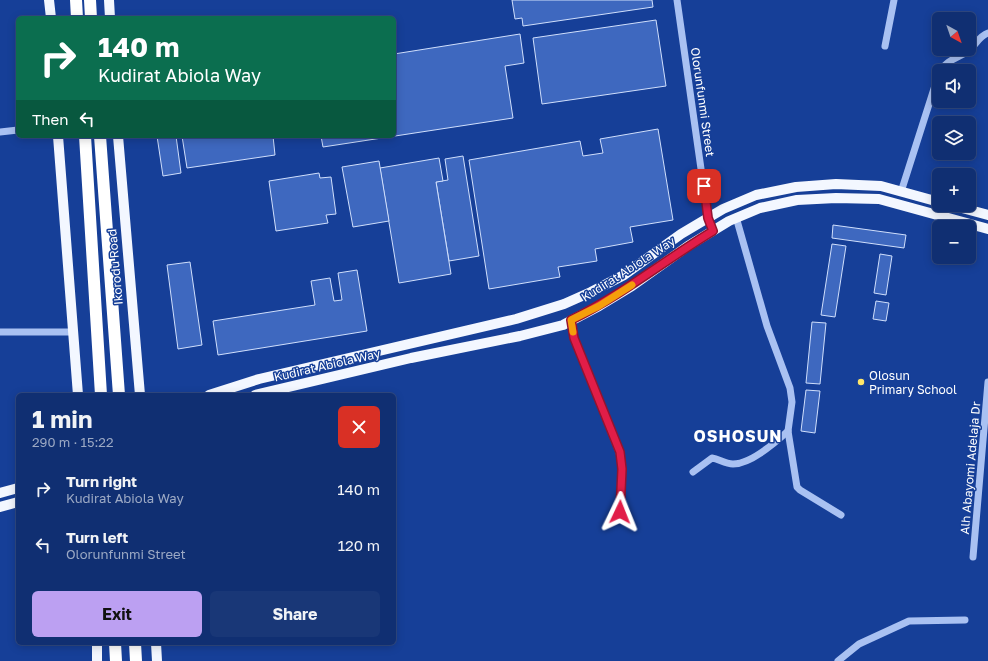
<!DOCTYPE html>
<html lang="en">
<head>
<meta charset="utf-8">
<style>
  :root { --surface:#102f72; --page:#193777; --text:#f1f3f6; --muted:#9ca9c4; --line:#304a84; --accent:#bca0f2 }
  body { margin:0; font-family:"Golos Text",sans-serif; background:var(--page); color:var(--text); height:100vh; display:flex; flex-direction:column; font-size:15px; white-space:nowrap }
  * { box-sizing:border-box; margin:0 }
  p { font-size:13px; color:var(--muted) }
  .icon { flex:none; width:22px; height:22px; fill:none; stroke:currentColor; stroke-width:2; stroke-linecap:round; stroke-linejoin:round }
  .map { position:relative; flex:1; overflow:hidden }
  .side { position:absolute; left:16px; top:393px; width:380px; height:252px; display:flex; flex-direction:column; background:var(--surface); border-radius:6px; box-shadow:0 2px 10px #0003,0 0 0 1px var(--line) }
  .side>* { flex:none }
  .hud { position:absolute; left:16px; top:16px; width:380px; height:122px; border-radius:6px; box-shadow:0 2px 10px #0003,0 0 0 1px var(--line); background:#0b6e4f; color:#fff; overflow:hidden }
  .needle { width:26px; rotate:140deg }
  .fabs { position:absolute; left:932px; top:12px; display:grid; gap:8px }
  .fabs a { display:grid; place-items:center; width:44px; height:44px; border-radius:6px; background:var(--surface); box-shadow:0 2px 10px #0003,0 0 0 1px var(--line); font-size:20px }
  .pin { position:absolute; display:grid; place-items:center; width:34px; height:34px; color:#fff; margin:-17px; border-radius:8px; box-shadow:0 2px 6px #0006 }
  .me { position:absolute; width:44px; margin:-22px; rotate:2deg; stroke-linejoin:round; filter:drop-shadow(0 0 3px #0008) }
  .turn { display:flex; align-items:center; gap:14px; height:84px; padding:0 16px; font-size:18px }
  .turn .icon { width:52px; height:52px; stroke-width:2.5 }
  .turn b { display:block; font-size:28px; line-height:34px }
  .then { display:flex; align-items:center; height:38px; padding:0 16px; background:#0003; gap:8px; font-size:15px }
  .round { display:grid; place-items:center; flex:none; width:42px; height:42px; border-radius:6px; background:var(--page) }
  .summary { display:flex; align-items:center; justify-content:space-between; height:68px; padding:0 16px }
  h1 { font-size:24px; font-weight:700; line-height:30px }
  .primary-button { display:flex; gap:8px; margin-top:auto; padding:8px 16px }
  .primary-button a { flex:1; height:46px; border-radius:6px; background:var(--accent); color:#111; font-size:16px; font-weight:700; line-height:46px; text-align:center }
  .primary-button a+a { background:var(--page); color:var(--text) }
  ul { padding:0; list-style:none }
  li { display:flex; align-items:center; gap:12px; height:56px; padding:0 16px }
  li div { flex:1 }
  li b { display:block; font-size:15px }
  li em { font-style:normal }
  .map>svg:first-child { display:block }
</style>
</head>
<body>
<div class="map">
<svg width="988" height="661" viewBox="0 0 988 661">
  <rect width="100%" height="100%" fill="#163f98"/>
  <g fill="#3e68bf" stroke="#d0dffc">
    <polygon points="512,0 652,0 653,7 523,26 522,18 515,19"/>
    <polygon points="656,20 666,86 542,104 533,38"/>
    <polygon points="520,34 524,63 505,66 513,118 323,147 321,136 394,136 394,54"/>
    <polygon points="658,129 673,220 630,227 633,242 595,249 597,261 558,267 560,277 489,289 469,160 580,141 583,156 603,153 600,139"/>
    <polygon points="157,136 176,136 181,173 163,176"/>
    <polygon points="182,136 273,136 275,155 187,168"/>
    <polygon points="463,156 479,256 449,261 436,182 448,180 445,159"/>
    <polygon points="439,158 443,181 436,182 451,274 399,283 380,168"/>
    <polygon points="379,161 389,221 353,227 342,167"/>
    <polygon points="319,173 320,178 331,177 336,214 326,215 328,223 276,231 269,181"/>
    <polygon points="833,225 906,235 904,248 832,238"/>
    <polygon points="832,244 846,246 835,317 821,315"/>
    <polygon points="880,254 892,256 886,295 874,293"/>
    <polygon points="190,262 202,345 178,349 167,265"/>
    <polygon points="357,270 367,331 218,355 213,321 315,305 311,281 330,278 334,301 342,300 338,273"/>
    <polygon points="876,301 889,303 886,321 873,319"/>
    <polygon points="812,322 826,323 820,384 806,383"/>
    <polygon points="806,390 820,391 815,433 801,431"/>
  </g>
  <g fill="none" stroke-linecap="round" stroke-linejoin="round">
    <g stroke="#a9c1f2" stroke-width="7">
      <polyline points="677,0 708,218 713,231"/>
      <polyline points="885,46 894,0"/>
      <path d="M940,71C949,58 958,59 969,50C976,45 979,36 988,33"/>
      <polyline points="0,132 18,130"/>
      <polyline points="901,192 939,73"/>
      <polyline points="736,217 767,326 790,388 792,402 788,431 797,487 800,490 841,515"/>
      <polyline points="571,320 574,338 619,452 622,469 620,512"/>
      <polyline points="0,332 73,332"/>
      <path d="M693,472L712,458C719,459 725,464 733,464C750,464 776,442 788,431"/>
      <polyline points="973,557 988,382"/>
      <polyline points="838,661 859,644 909,621 965,620"/>
    </g>
    <g stroke="#f3f7ff" stroke-width="10">
      <polyline points="49,0 51,18"/>
      <polyline points="109,0 110,18"/>
      <polyline points="58,136 78,395"/>
      <polyline points="118,136 140,395"/>
      <polyline points="951,205 988,215"/>
      <polyline points="209,395 259,379 516,319 564,304 591,292 624,275 681,234 723,209 756,195 796,187 836,184 881,186 939,202"/>
      <polyline points="255,395 411,358 520,336 563,325 599,306 632,286 688,246 729,221 760,208 797,200 836,198 879,199 988,229"/>
      <polyline points="0,493 18,488"/>
      <polyline points="0,507 18,502"/>
      <polyline points="97,643 97,661"/>
      <polyline points="156,643 157,661"/>
    </g>
    <g stroke="#fff" stroke-width="12">
      <polyline points="76,0 77,18"/>
      <polyline points="90,0 91,18"/>
      <polyline points="85,136 101,395"/>
      <polyline points="100,136 119,395"/>
      <polyline points="115,643 116,661"/>
      <polyline points="135,643 136,661"/>
    </g>
  </g>
  <g fill="none" stroke-linecap="round" stroke-linejoin="round">
    <g stroke="#92132f" stroke-width="10">
      <path id="route" d="M620,512L622,469L620,452L574,338L571,320C622,295 665,260 713,231L708,218L704,186"/>
    </g>
    <use href="#route" stroke="#e11d48" stroke-width="7"/>
    <polyline stroke="#f59e0b" stroke-width="7" points="573,332 571,320 599,306 632,285"/>
  </g>
  <circle fill="#ffe669" stroke="#163f98" stroke-width="1.5" cx="861" cy="382" r="4"/>
  <g text-anchor="middle" dominant-baseline="central" stroke-width="3" stroke-linejoin="round" paint-order="stroke">
    <g font-size="12" fill="#fff" stroke="#163f98">
      <text transform="translate(703 102) rotate(82)">Olorunfunmi Street</text>
      <text transform="translate(115 267) rotate(-95)">Ikorodu Road</text>
      <text transform="translate(628 269) rotate(-33)">Kudirat Abiola Way</text>
      <text transform="translate(327 365) rotate(-13)">Kudirat Abiola Way</text>
      <text transform="translate(970 468) rotate(-85)">Alh Abayomi Adelaja Dr</text>
    </g>
    <g font-size="12" fill="#fff" stroke="#163f98" text-anchor="start">
      <text x="869" y="375">Olosun<tspan x="869" dy="14">Primary School</tspan></text>
    </g>
    <g font-size="16" font-weight="bold" letter-spacing="1" fill="#fff" stroke="#163f98">
      <text x="738" y="436">OSHOSUN</text>
    </g>
  </g>
</svg>
<div class="fabs">
<a><svg class="needle" viewBox="-14 -14 28 28"><path d="M0-13l5 13h-10z" fill="#e53935"/><path d="M0 13l5-13h-10z" fill="#9ca9c4"/></svg></a>
<a><svg class="icon" aria-label="sound" viewBox="0 0 24 24"><path d="M4 9h4l5-4v14l-5-4H4zM17 9q2 3 0 6"/></svg></a>
<a><svg class="icon" aria-label="layers" viewBox="0 0 24 24"><path d="M12 4l9 5-9 5-9-5zM3 14l9 5 9-5"/></svg></a>
<a>+</a>
<a>−</a>
</div>
<div class="pin" style="left:704px;top:186px;background:#d93025"><svg class="icon" aria-label="arrive" viewBox="0 0 24 24"><path d="M6 21V4h12l-3 4 3 4H6"/></svg></div>
<svg class="me" style="left:620px;top:512px" viewBox="-20 -20 40 40"><path d="M0-17L14 15 0 8-14 15z" fill="#e11d48" stroke="#fff" stroke-width="4"/></svg>
<div class="hud">
<div class="turn"><svg class="icon" aria-label="right" viewBox="0 0 24 24"><path d="M7 20v-9h11M14 6l5 5-5 5"/></svg><div><b>140 m</b>Kudirat Abiola Way</div></div>
<div class="then">Then<svg class="icon" aria-label="left" viewBox="0 0 24 24"><path d="M17 20v-9H6M10 6l-5 5 5 5"/></svg></div>
</div>
<section class="side">
<div class="summary"><div><h1>1 min</h1><p>290 m · 15:22</p></div><a class="round" style="background:#d93025;color:#fff"><svg class="icon" aria-label="close" viewBox="0 0 24 24"><path d="M6 6l12 12M18 6L6 18"/></svg></a></div>
<ul>
<li><svg class="icon" aria-label="right" viewBox="0 0 24 24"><path d="M7 20v-9h11M14 6l5 5-5 5"/></svg><div><b>Turn right</b><p>Kudirat Abiola Way</p></div><em>140 m</em></li>
<li><svg class="icon" aria-label="left" viewBox="0 0 24 24"><path d="M17 20v-9H6M10 6l-5 5 5 5"/></svg><div><b>Turn left</b><p>Olorunfunmi Street</p></div><em>120 m</em></li>
</ul>
<div class="primary-button"><a>Exit</a><a>Share</a></div>
</section>
</div>
</body>
</html>
